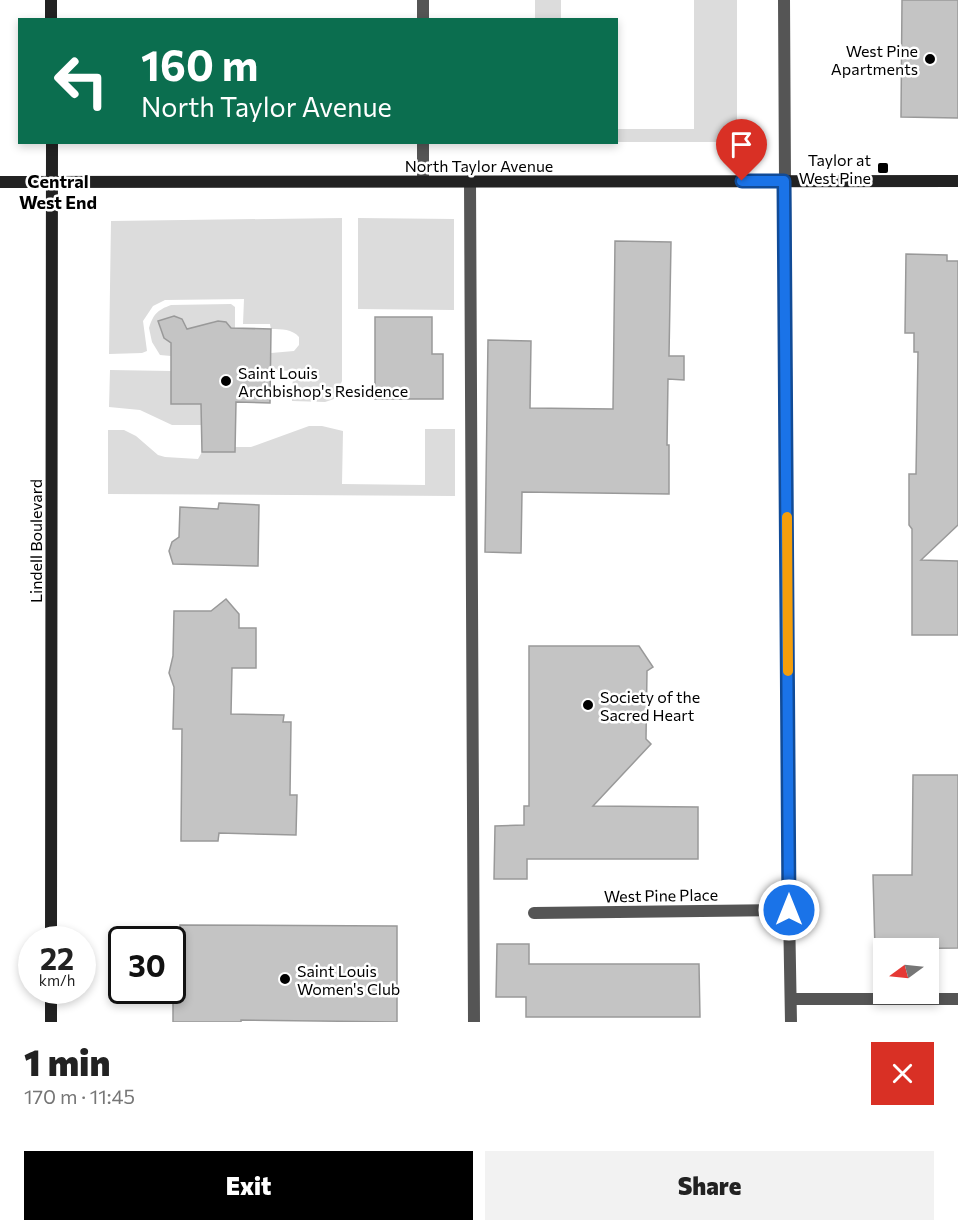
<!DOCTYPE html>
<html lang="en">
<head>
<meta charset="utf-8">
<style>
  :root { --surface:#fff; --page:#f2f2f2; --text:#222; --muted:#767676; --accent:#000 }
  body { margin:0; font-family:Commissioner,sans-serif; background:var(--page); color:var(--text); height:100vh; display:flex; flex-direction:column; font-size:22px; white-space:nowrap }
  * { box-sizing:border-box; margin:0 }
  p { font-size:20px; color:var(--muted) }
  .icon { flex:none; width:33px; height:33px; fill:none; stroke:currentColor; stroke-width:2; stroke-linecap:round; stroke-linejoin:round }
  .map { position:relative; height:1022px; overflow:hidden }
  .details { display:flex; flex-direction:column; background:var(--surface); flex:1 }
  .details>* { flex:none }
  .guide { position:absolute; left:18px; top:18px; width:600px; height:126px; border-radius:0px; box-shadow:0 3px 9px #0003; background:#0b6e4f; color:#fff; overflow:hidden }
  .needle { width:39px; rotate:255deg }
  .fabs { position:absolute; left:873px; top:938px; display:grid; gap:12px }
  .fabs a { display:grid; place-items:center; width:66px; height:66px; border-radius:0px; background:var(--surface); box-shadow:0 3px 9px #0003; font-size:30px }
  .speed { position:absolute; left:18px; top:926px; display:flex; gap:12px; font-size:30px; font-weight:700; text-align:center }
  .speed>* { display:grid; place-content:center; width:78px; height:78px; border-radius:50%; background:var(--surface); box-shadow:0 3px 9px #0003; line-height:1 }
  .speed small { font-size:15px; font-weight:400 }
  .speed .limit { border:3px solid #111; border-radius:9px; background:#fff; color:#111 }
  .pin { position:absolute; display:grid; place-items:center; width:51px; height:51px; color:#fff; margin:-62px -26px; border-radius:50% 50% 50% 0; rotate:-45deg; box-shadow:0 0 6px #0007 }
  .pin .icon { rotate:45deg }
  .me { position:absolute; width:66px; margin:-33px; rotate:0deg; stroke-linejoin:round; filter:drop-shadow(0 0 4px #0008) }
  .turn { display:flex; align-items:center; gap:21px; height:126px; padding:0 24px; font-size:27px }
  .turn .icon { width:78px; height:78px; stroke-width:2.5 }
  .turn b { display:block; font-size:42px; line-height:51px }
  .round { display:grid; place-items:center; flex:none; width:63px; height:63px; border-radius:0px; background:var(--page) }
  .head { display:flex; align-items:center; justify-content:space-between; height:102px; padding:0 24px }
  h1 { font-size:36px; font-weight:800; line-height:45px }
  .cta { display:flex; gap:12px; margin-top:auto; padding:12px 24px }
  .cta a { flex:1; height:69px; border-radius:0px; background:var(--accent); color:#fff; font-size:24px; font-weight:800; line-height:69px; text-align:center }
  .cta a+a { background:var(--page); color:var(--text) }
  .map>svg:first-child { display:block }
</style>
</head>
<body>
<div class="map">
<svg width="958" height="1022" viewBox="0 0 958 1022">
  <rect width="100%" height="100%" fill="#fff"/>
  <g fill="#dcdcdc">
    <rect x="535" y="0" width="26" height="19"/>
    <polygon points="694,0 737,0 737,142 617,142 617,129 694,129"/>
    <path d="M342,218V381L334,399L325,402L292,401L293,371L271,370V353L294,351L299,345V337C292,329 282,329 271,329L270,324H243L244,299L165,300L153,306L143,321L147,351L142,353L109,354L111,221Z"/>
    <polygon points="358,218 454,219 454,310 358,309"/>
    <path d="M231,304L235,307V328H231L226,322C216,320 210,321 204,329H188L182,319L174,316L164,319L160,328L164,338L171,343V356L160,355L152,342L149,328C153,315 157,310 171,305Z"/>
    <polygon points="110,370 171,371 171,403 202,404 202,425 172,425 140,410 109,407"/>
    <polygon points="309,426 322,426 343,431 342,484 425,485 425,429 455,429 455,496 108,494 108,430 124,430 136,436 158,455 165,457 198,459 202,452 235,452 235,447 251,447"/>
  </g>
  <g fill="#c4c4c4" stroke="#999" stroke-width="1.5">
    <polygon points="902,0 958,0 958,118 901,117"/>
    <polygon points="615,241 671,242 669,356 684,356 684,380 668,379 667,445 669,445 669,494 522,492 521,553 485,552 488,340 531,341 530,408 613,409"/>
    <polygon points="906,254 947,255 947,261 958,261 958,525 921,560 958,561 958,635 912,635 912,529 909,525 909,474 916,474 918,352 914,352 914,333 905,333"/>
    <polygon points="174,316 182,319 187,329 218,321 226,322 231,328 271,329 270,403 236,402 235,452 202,452 201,404 171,404 171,343 164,338 158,321"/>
    <polygon points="375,317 432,317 432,354 443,354 443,399 375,399"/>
    <polygon points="219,503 259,505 258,566 173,564 169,551 172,542 179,537 180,507 218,509"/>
    <polygon points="226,599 239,614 239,628 256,628 256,668 232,668 231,714 284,715 283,722 291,722 290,795 297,795 296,835 219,833 218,841 181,841 182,729 173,729 174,687 169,673 173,656 174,611 211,611"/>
    <polygon points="529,646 639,646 653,667 647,671 646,739 651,744 593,806 698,807 698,859 527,859 527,879 494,879 495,826 524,825 524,806 529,806"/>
    <polygon points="913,775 958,775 958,948 875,949 873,875 912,875"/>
    <polygon points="180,925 397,926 397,1022 241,1020 241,1022 173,1022 173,943 180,944"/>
    <polygon points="497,944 529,944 529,964 699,964 700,1017 526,1017 526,997 496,997"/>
  </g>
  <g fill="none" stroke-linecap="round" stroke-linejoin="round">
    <g stroke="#555" stroke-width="12">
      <polyline points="423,0 423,20"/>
      <polyline points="423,181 423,142"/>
      <polyline points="470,181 474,1022"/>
      <polyline points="534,913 789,910"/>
      <polyline points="791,999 958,999"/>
    </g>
    <polyline stroke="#555" stroke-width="12" points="784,0 789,910 791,1022"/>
    <g stroke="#222" stroke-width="12">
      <polyline points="51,0 51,20"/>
      <polyline points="0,182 958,181"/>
      <polyline points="51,939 52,142"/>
      <polyline points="51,990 51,1022"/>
    </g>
  </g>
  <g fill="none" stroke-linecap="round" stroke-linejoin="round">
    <g stroke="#114b97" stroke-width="15">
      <polyline id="route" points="742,181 784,181 789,910"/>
    </g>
    <use href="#route" stroke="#1a73e8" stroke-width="10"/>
    <polyline stroke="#f59e0b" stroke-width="10" points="787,517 788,671"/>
  </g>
  <g fill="#000" stroke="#fff" stroke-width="2">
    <circle cx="930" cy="59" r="6"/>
    <rect x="877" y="162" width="12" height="12" rx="3"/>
    <circle cx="226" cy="381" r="6"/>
    <circle cx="588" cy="705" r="6"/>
    <circle cx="285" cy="979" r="6"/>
  </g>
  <g text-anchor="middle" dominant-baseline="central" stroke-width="5" stroke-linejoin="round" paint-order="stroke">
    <g font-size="16" fill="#000" stroke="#fff" text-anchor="start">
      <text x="918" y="50" text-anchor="end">West Pine<tspan x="918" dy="18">Apartments</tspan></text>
      <text x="871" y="159" text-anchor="end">Taylor at<tspan x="871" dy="18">West Pine</tspan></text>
      <text x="238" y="372">Saint Louis<tspan x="238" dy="18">Archbishop's Residence</tspan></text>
      <text x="600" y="696">Society of the<tspan x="600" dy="18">Sacred Heart</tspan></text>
      <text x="297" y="970">Saint Louis<tspan x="297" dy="18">Women's Club</tspan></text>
    </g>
    <g font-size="16" fill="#000" stroke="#fff">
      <text x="479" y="165">North Taylor Avenue</text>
      <text transform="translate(35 541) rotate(-90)">Lindell Boulevard</text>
      <text transform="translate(661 895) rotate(-1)">West Pine Place</text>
    </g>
    <g font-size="18" font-weight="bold" fill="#000" stroke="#fff">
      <text x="58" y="181">Central<tspan x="58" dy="21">West End</tspan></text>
    </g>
  </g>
</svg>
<div class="fabs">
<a><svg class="needle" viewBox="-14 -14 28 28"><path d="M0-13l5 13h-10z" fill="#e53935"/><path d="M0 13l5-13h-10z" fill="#767676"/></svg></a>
</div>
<div class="speed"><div>22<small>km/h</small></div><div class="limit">30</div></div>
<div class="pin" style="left:742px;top:181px;background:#d93025"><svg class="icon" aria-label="arrive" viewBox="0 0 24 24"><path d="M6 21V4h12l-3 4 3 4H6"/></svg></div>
<svg class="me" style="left:789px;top:910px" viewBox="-20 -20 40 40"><circle r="17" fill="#1a73e8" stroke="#fff" stroke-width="3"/><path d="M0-11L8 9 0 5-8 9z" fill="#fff"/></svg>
<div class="guide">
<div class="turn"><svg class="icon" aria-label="left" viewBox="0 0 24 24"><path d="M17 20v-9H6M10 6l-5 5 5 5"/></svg><div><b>160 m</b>North Taylor Avenue</div></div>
</div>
</div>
<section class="details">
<div class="head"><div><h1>1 min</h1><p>170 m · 11:45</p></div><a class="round" style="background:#d93025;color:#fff"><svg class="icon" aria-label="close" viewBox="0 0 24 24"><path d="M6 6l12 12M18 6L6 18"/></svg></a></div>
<div class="cta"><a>Exit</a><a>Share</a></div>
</section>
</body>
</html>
